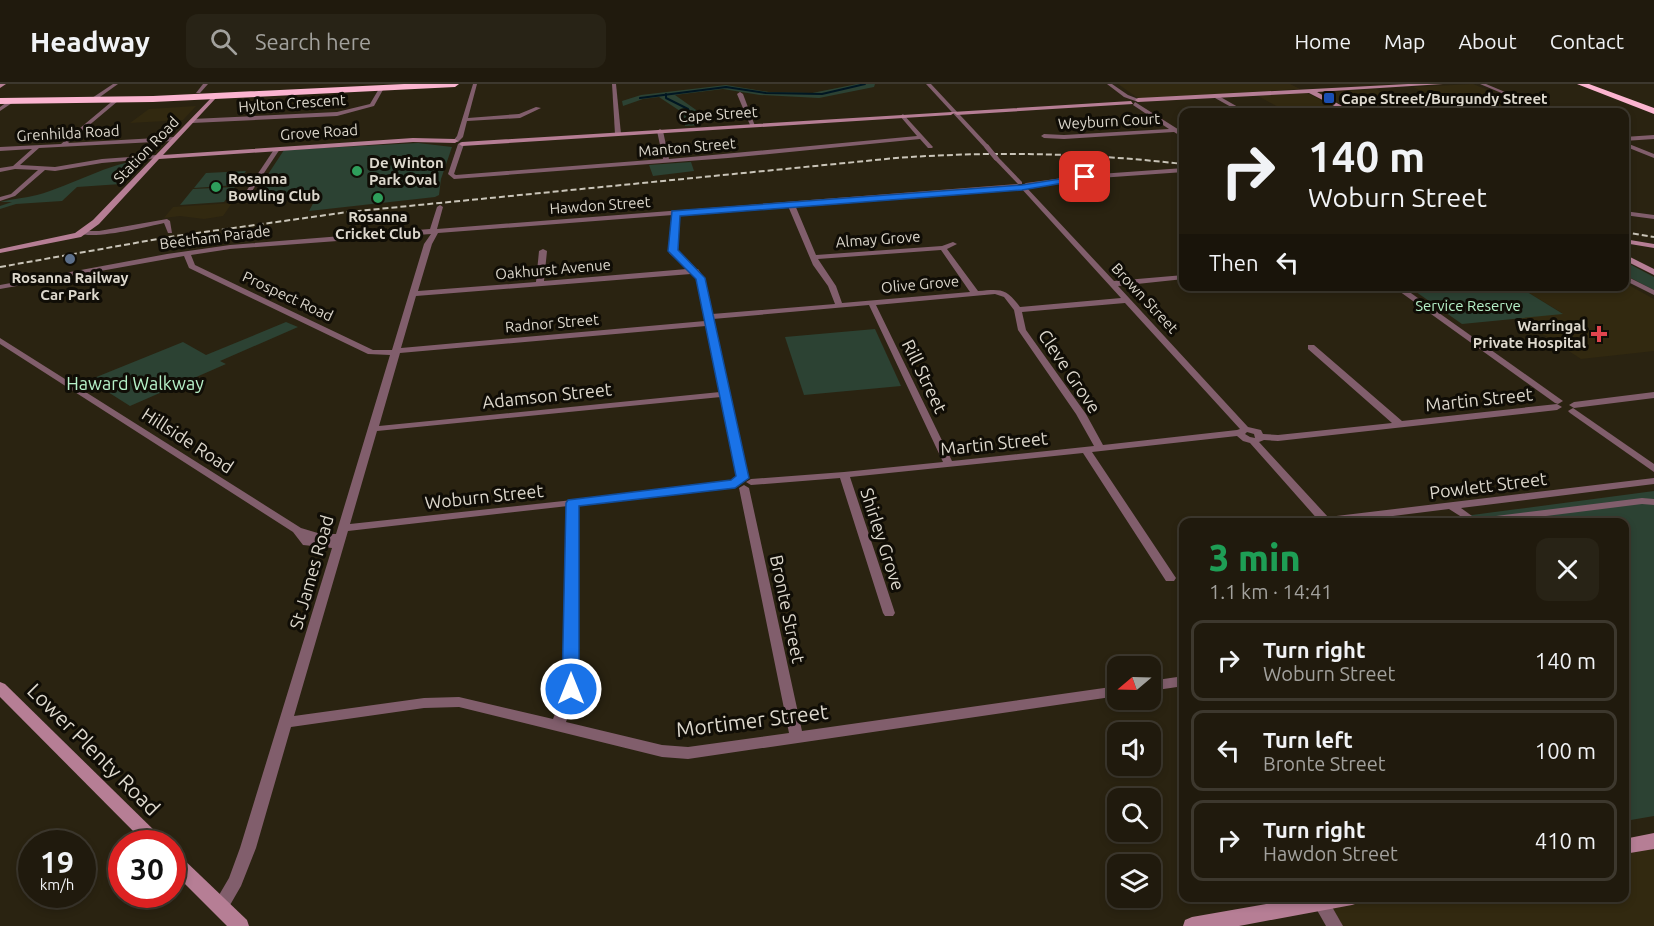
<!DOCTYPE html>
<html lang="en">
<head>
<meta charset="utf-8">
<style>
  :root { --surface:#201a0d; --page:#282316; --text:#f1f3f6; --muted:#a2a19d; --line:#3d382e }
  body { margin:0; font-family:Ubuntu,sans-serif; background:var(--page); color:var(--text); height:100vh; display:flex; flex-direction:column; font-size:22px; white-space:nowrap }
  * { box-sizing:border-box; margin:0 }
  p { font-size:20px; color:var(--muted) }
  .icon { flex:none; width:33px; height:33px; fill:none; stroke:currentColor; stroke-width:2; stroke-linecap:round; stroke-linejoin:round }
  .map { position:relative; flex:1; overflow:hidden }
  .side { position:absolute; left:1179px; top:434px; width:450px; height:384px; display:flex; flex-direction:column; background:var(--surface); border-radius:12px; box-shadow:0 3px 9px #0003,0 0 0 2px var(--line) }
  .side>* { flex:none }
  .guide { position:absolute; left:1179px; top:24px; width:450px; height:183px; border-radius:12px; box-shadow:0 3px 9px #0003,0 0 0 2px var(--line); background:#201a0d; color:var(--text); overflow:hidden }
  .needle { width:39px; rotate:251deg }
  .controls { position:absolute; left:1107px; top:572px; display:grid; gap:12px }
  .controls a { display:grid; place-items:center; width:54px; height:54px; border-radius:12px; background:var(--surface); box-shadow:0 3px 9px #0003,0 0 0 2px var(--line); font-size:30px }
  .speed { position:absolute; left:18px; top:746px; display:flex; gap:12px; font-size:30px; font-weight:700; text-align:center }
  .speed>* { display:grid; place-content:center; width:78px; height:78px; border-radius:50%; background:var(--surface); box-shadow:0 3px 9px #0003,0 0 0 2px var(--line); line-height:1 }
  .speed small { font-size:15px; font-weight:400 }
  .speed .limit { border:9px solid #d22; background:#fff; color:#111 }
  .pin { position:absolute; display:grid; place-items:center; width:51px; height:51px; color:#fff; margin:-26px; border-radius:12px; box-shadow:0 3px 9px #0006 }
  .me { position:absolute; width:66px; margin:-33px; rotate:0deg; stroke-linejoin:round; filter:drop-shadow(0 0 4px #0008) }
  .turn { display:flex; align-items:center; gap:21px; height:126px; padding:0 30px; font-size:27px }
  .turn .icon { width:78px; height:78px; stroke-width:2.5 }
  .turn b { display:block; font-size:42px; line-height:51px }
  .then { display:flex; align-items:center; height:57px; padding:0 30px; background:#0003; gap:12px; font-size:22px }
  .round { display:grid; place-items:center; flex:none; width:63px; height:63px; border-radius:12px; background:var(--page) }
  .overview { display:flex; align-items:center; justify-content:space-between; height:102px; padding:0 30px }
  h1 { font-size:36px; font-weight:800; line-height:45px; color:#1e9e55 }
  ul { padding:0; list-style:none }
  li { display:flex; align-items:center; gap:18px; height:81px; margin:0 12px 9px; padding:0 18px; border:3px solid var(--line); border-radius:12px }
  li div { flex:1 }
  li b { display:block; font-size:22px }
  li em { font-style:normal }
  header { display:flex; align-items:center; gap:36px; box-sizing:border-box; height:84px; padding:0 30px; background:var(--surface); border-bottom:2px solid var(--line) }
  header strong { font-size:28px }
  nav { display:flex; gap:33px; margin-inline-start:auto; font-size:21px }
  .search { width:420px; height:54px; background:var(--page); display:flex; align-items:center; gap:15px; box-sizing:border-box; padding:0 21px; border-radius:12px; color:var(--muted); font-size:22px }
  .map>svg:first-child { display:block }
</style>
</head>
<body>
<header>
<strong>Headway</strong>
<div class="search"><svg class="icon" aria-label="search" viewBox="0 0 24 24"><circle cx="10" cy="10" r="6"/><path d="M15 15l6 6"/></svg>Search here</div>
<nav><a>Home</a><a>Map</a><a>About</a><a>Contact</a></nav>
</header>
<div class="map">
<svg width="1654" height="842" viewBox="0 0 1654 842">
  <rect width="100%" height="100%" fill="#2a2311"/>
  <g fill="#322910">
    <polygon points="1118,0 1290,0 1300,5 1139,15"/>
    <polygon points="1473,0 1541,28 1356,28 1318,9 1376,5 1399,16 1434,13 1413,3"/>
    <polygon points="1307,9 1345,28 1287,28 1258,12"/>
    <polygon points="196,22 183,36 130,39 149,25"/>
    <polygon points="232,119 223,132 204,135 180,132 164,134 173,123"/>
    <polygon points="1625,199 1654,215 1654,267 1581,275 1518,234 1562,229 1519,203 1624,202"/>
    <polygon points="1654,758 1654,842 1335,842 1321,819 1352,813 1624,813 1625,763"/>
  </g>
  <g fill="#2c4233">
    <polygon points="857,0 875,0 874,3 819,14 760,11 723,5 675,11 699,28 701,41 685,42 683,29 659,13 643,15 623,22 622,17 641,11 726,1 769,8 812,9"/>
    <polygon points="418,59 452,63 441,95 439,111 435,113 309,127 316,114 249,119 284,66"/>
    <path d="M144,76L121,100L77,103L62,117L16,120L0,125V122L12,118H0C12,115 25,114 37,111C71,102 110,78 144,76Z"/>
    <polygon points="691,78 694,87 653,92 649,81"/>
    <polygon points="246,87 236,101 194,104 206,89"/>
    <polygon points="235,103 224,118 180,121 193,105"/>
    <polygon points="1624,177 1654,193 1654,206 1625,191"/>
    <polygon points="1409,203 1519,203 1563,230 1462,240"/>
    <polygon points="286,238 298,243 220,277 226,280 130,322 89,296 183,258 206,271"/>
    <polygon points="875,245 901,302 804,311 785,253"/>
    <polygon points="1654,407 1654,732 1625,737 1624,438 1419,438"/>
  </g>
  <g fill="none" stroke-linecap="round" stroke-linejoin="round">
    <g stroke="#001622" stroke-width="2">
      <polyline points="666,10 666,14 688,25 695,40"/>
      <polyline points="640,14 726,3 766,9 822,10 865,0"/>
    </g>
    <g fill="#815e6c" fill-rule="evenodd">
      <polygon points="113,0 118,0 93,18 89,18 89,16"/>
      <polygon points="203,0 208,0 200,9 196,9"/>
      <polygon points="473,0 477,0 468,34 519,30 536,23 541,24 520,34 467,37 463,53 458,58 454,58 453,57 457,52"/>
      <polygon points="612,0 616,0 621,50 618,52 615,50"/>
      <polygon points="926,0 931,0 989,62 989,64 985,64"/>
      <polygon points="1107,0 1112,0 1128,11 1141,16 1138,18 1124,13"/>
      <polygon points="1480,0 1486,0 1553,28 1547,28"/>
      <polygon points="380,3 384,4 374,22 337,32 192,39 189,37 192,35 337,28 370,20"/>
      <polygon points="740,8 743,10 755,42 750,41 737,10"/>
      <polygon points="1217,11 1245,27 1246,28 1240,28 1215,14"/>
      <polygon points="116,14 118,17 68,59 174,53 177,55 174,57 39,64 20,81 55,83 102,75 157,71 160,73 159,74 102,79 55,87 45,86 15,112 0,117 0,113 11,110 38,86 15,85 0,88 0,84 13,82 32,65 0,67 0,63 61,60"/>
      <polygon points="10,16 15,17 0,27 0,23"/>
      <polygon points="1135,18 1184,49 1184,54 1174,48 1064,55 1044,54 1041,52 1044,50 1064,51 1169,45 1133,21"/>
      <polygon points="903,30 933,63 932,64 928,64 920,55 728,74 454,95 448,90 458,60 461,58 464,60 454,90 456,91 663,75 657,47 660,45 663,47 669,75 917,52 900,32"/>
      <polygon points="1654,51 1654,55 1624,57 1624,53"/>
      <polygon points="1624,58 1654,70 1654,74 1624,62"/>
      <polygon points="275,64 280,65 246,116 242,116 241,115"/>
      <polygon points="994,73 998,73 1022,98 1022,100 1018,100 994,75"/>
      <path d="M1184,84V88L1085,95L1026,103L1114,197L1184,191V195L1118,202L1248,343L1261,346L1263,350L1278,351L1392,339L1308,265V261H1314L1402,337L1557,320L1562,323L1557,326L1278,357L1264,356L1259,358L1328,433L1654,394V400L1461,424L1472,432L1480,434L1642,414L1654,415V421L1642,420L1499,438L1468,437L1449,425L1345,438H1320L1250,359L1243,357L1237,352L1092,368L1176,494L1174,497H1166L1083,369L850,393L895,529L893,532H885L883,529L840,394L751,401L746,398L751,395L844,388L943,378L869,221L713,235L748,394L747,396L743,397L738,394L721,313L377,347L350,440L739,398L740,400L739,402L735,403L578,421L577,605L566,638L662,661L688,663L789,649L739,404L744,401L749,404L802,647L1118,602V612L688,675L662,673L459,623L424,624L291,643L256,764L241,802L226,828L220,830L214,828L212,823L229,794L240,764L332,464L303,461L293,448L0,260V254L301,444L321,450H336L390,271L368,270L189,184L184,172L0,205V201L167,170L230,161L430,145L437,123L440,121L443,123L437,145L1017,100L1019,101V103L795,121L816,171L942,162L953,158L957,160L947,165L978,207C1001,205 1006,204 1020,223L1121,214L1020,103L1026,99L1085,91ZM788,122L813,181L828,202L835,220L712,230L704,194L698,185H694L677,168L679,130ZM673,131L669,169L687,185L544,197L547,167L543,165L539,167L536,198L418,207L432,160L438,149ZM431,150L424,160L392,266H373L195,181L191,171L230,165ZM941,166L970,208L842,219L836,202L818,175ZM691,190L696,195L705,237L401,264L416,212ZM995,210L1004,213L1014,226L1018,246L1076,330L1094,362L952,377L876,221ZM1125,219L1240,345L1237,346L1103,361L1086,330L1026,246L1022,228ZM706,242L720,308L379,342L400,269ZM1247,348L1254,350L1255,354L1250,353L1245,350ZM568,422L565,605L553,635L459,613L424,614L294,632L348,447Z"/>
      <polygon points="1624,127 1654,131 1654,135 1624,131"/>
      <path d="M167,135L170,137L172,149H168L164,139C146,143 93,156 79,149L82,147H99Z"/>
      <polygon points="1624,191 1654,206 1654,211 1624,196"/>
      <polygon points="1392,202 1401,202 1563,317 1558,320 1555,319"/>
      <polygon points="1654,308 1654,314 1574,324 1569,321 1574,318"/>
      <polygon points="1573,324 1654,380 1654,388 1570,329 1568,327"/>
      <polygon points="1184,592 1184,602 1150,607 1150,597"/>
      <polygon points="1324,813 1327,814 1343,842 1326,842 1313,819 1315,814"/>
    </g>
    <g fill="#b67e95" fill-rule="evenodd">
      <polygon points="0,0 6,0 0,4"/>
      <polygon points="1408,0 1443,0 1317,8 1353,28 1346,28 1309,9 1138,18 1135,16 1138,14"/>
      <polygon points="214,11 216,14 163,71 413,54 455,55 458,57 455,59 413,58 159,75 99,140 81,153 0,169 0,165 75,149 93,136"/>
      <polygon points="1131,17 1133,20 957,31 954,29 951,31 462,62 459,60 462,58"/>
      <polygon points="1624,155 1654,160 1654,164 1624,159"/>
      <polygon points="1624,170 1654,185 1654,191 1624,176"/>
      <polygon points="0,598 5,600 162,754 165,759 145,759 0,613"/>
      <polygon points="1654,749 1654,765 1624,770 1624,755"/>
      <polygon points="172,767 178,770 247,836 249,842 227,842 172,787"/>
      <polygon points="1306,813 1361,813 1358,819 1352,821 1239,842 1183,842 1185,836 1192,833"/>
    </g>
    <g fill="#fbb4d0" fill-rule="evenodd">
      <polygon points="404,0 459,0 455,3 153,18 0,20 0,14 153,12"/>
      <polygon points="1577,0 1589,0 1654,24 1654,30"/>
    </g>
    <g stroke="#c9c4b8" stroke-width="2" stroke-dasharray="6 3" stroke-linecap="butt">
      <polyline points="1624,148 1654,153"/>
      <path d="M0,183L169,153L348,128L896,74C992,67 1087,69 1183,80"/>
    </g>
    <polyline stroke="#815e6c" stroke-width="5" points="987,63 996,74"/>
  </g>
  <polygon fill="#1a73e8" stroke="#114b97" stroke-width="1.5" points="1085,91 1089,93 1087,95 1022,106 680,132 678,166 705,194 749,394 735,404 579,422 579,605 577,610 571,611 565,610 562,605 566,419 568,416 731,396 736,392 696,195 668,167 672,127 1022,101"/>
  <rect fill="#1a4fb4" stroke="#100d06" stroke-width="2" x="1323" y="8" width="12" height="12" rx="3"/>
  <g fill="#2e9e5b" stroke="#100d06" stroke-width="2">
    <circle cx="357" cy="87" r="6"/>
    <circle cx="216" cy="103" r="6"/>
    <circle cx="378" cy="114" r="6"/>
  </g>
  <circle fill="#5c6f8a" stroke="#100d06" stroke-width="2" cx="70" cy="175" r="6"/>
  <path fill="#e0444e" stroke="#100d06" stroke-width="2" d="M1596 241h6v6h6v6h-6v6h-6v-6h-6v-6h6z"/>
  <g text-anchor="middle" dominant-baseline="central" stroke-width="6" stroke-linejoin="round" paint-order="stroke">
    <g font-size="15" font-weight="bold" fill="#ddd8cd" stroke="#100d06" text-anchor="start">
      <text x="1341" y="14">Cape Street/Burgundy Street</text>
      <text x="369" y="78">De Winton<tspan x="369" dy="17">Park Oval</tspan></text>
      <text x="228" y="94">Rosanna<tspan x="228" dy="17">Bowling Club</tspan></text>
      <text x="378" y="132" text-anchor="middle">Rosanna<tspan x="378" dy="17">Cricket Club</tspan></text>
      <text x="70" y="193" text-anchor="middle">Rosanna Railway<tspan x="70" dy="17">Car Park</tspan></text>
      <text x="1586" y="241" text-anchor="end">Warringal<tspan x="1586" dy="17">Private Hospital</tspan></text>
    </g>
    <g font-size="15" fill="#ddd8cd" stroke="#100d06">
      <text transform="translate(292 19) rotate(-4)">Hylton Crescent</text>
      <text transform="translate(718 30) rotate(-4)">Cape Street</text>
      <text transform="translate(1109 37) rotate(-3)">Weyburn Court</text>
      <text transform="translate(319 48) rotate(-4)">Grove Road</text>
      <text transform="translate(68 49) rotate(-3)">Grenhilda Road</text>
      <text transform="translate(687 63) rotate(-5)">Manton Street</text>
      <text transform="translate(146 66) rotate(-46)">Station Road</text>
      <text transform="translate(600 121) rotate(-4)">Hawdon Street</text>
      <text transform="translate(215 153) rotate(-7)">Beetham Parade</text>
      <text transform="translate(878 155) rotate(-4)">Almay Grove</text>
      <text transform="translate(553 185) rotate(-5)">Oakhurst Avenue</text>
      <text transform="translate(920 200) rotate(-5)">Olive Grove</text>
      <text transform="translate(288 212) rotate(25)">Prospect Road</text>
      <text transform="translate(1145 214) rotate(47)">Brown Street</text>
      <text transform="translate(552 239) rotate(-5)">Radnor Street</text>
    </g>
    <g font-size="15" fill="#b6f1c8" stroke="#100d06">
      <text x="1468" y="221">Service Reserve</text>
    </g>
    <g font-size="18" fill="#ddd8cd" stroke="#100d06">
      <text transform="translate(1070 287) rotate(56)">Cleve Grove</text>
      <text transform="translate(925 292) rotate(64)">Rill Street</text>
      <text transform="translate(547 311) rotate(-6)">Adamson Street</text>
      <text transform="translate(1479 315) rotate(-6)">Martin Street</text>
      <text transform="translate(188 356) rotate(33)">Hillside Road</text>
      <text transform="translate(994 359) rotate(-6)">Martin Street</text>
      <text transform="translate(1488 401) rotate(-7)">Powlett Street</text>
      <text transform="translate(484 412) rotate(-6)">Woburn Street</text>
      <text transform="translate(883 455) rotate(72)">Shirley Grove</text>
      <text transform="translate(311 488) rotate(-74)">St James Road</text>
      <text transform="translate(788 525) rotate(78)">Bronte Street</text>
    </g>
    <g font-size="18" fill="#b6f1c8" stroke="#100d06">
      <text x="135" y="299">Haward Walkway</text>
    </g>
    <g font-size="21" fill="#ddd8cd" stroke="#100d06">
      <text transform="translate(752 636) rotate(-7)">Mortimer Street</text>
      <text transform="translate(94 665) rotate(45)">Lower Plenty Road</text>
    </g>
  </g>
</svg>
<div class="controls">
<a><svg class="needle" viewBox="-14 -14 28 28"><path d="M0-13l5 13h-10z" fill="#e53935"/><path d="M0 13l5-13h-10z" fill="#a2a19d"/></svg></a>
<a><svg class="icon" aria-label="sound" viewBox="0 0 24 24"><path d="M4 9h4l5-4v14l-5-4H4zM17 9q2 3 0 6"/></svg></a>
<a><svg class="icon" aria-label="search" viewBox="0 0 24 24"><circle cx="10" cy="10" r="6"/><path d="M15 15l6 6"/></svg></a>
<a><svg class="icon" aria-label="layers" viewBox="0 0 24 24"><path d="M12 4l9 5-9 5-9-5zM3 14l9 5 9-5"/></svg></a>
</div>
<div class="speed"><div>19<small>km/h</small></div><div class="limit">30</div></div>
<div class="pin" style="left:1085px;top:93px;background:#d93025"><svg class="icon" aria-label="arrive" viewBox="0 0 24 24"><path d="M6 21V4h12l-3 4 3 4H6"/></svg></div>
<svg class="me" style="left:571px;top:605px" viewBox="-20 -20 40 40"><circle r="17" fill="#1a73e8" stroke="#fff" stroke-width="3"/><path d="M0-11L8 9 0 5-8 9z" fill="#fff"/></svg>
<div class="guide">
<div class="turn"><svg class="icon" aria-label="right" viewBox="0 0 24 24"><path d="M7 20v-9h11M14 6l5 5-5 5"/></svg><div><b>140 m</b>Woburn Street</div></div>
<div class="then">Then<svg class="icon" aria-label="left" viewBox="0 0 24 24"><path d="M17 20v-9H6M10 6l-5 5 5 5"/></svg></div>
</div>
<section class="side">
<div class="overview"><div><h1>3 min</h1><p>1.1 km · 14:41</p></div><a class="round"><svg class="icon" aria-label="close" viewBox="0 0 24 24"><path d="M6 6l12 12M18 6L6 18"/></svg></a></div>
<ul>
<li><svg class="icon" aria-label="right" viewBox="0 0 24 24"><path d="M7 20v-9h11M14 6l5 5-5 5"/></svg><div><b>Turn right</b><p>Woburn Street</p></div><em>140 m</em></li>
<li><svg class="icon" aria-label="left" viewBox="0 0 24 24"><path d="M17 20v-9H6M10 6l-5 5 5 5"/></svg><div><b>Turn left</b><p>Bronte Street</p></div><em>100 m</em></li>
<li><svg class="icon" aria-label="right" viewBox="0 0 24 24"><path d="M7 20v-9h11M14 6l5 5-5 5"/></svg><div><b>Turn right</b><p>Hawdon Street</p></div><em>410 m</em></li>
</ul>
</section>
</div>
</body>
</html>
